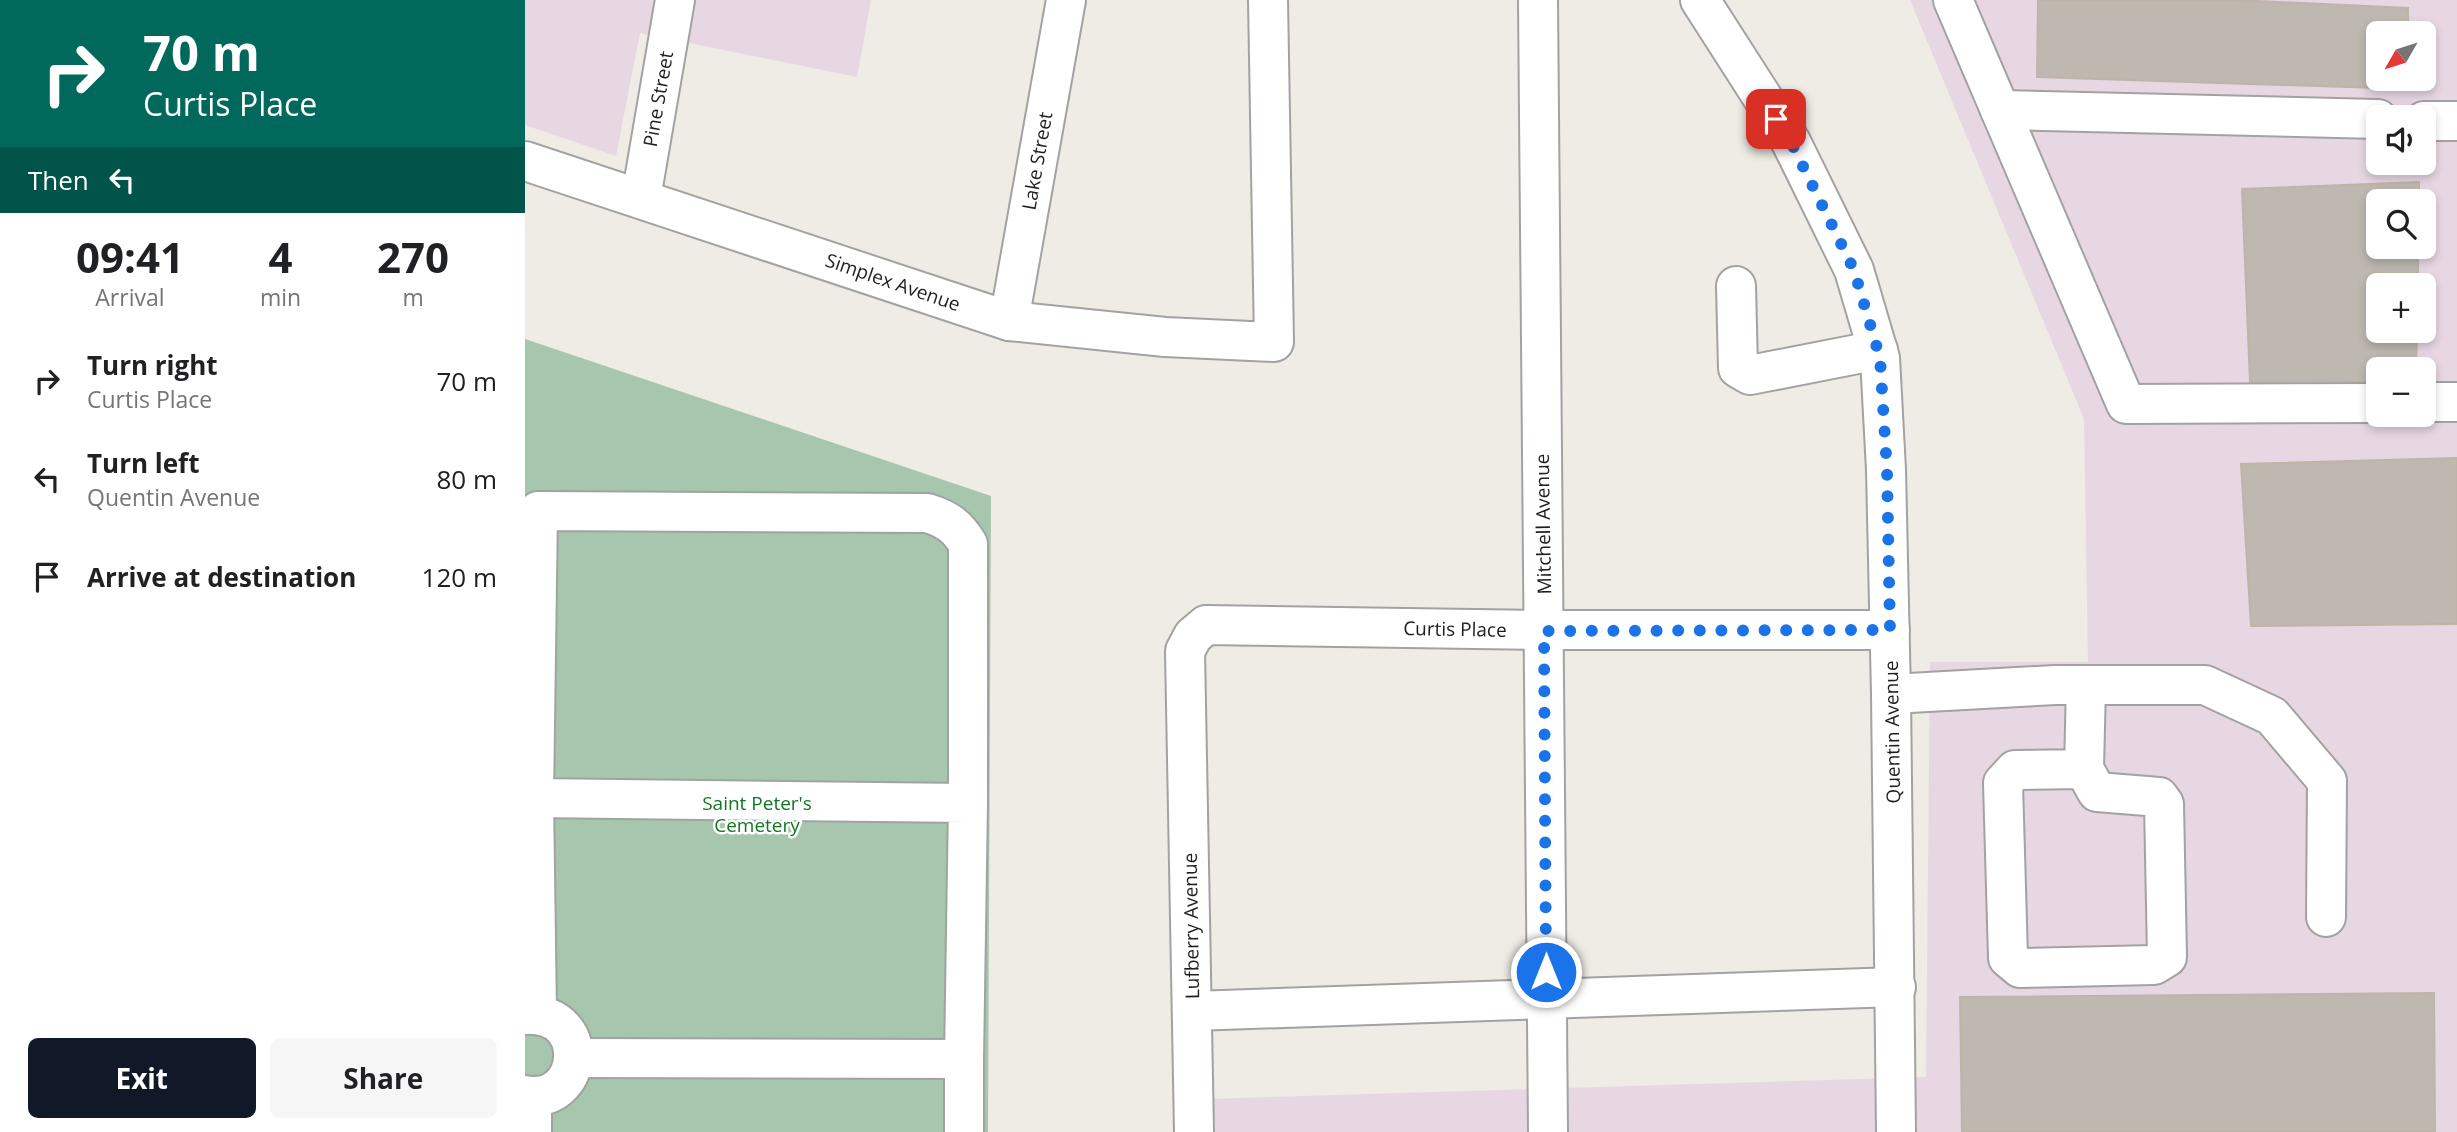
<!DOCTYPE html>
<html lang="en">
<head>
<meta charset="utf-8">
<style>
  :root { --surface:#fff; --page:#f6f6f6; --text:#202124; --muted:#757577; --accent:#111827 }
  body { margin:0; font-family:"Open Sans",sans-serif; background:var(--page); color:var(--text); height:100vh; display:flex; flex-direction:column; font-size:26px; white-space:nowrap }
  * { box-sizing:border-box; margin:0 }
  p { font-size:23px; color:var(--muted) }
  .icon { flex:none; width:38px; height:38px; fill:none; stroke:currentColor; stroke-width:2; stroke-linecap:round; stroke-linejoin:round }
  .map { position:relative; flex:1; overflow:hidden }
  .drawer { display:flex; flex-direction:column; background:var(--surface); width:525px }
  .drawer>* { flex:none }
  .top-card { background:#00695c; color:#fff; overflow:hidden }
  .needle { width:46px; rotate:231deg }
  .tools { position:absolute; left:1841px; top:21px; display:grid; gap:14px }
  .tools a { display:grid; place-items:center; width:70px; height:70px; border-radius:10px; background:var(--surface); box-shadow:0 4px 10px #0003; font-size:35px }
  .pin { position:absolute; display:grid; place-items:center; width:60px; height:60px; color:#fff; margin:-30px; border-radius:14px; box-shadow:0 4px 10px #0006 }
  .me { position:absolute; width:77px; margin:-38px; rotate:0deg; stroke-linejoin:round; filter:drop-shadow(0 0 5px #0008) }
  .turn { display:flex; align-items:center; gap:24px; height:147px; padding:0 28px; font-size:32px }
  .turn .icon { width:91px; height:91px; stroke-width:2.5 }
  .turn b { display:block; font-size:49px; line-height:60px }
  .then { display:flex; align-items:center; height:66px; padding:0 28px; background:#0003; gap:14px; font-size:26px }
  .eta { display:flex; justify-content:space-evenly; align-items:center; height:119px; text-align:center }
  .eta b { font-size:42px; font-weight:700; line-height:49px }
  .cta { display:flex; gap:14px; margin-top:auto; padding:14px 28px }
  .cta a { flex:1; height:80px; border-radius:10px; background:var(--accent); color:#fff; font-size:28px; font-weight:700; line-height:80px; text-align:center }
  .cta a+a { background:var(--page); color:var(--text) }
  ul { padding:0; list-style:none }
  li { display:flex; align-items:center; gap:21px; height:98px; padding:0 28px }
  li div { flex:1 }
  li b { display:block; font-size:26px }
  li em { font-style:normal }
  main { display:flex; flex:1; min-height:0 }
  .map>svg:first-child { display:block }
</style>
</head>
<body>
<main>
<section class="drawer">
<div class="top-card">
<div class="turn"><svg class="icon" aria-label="right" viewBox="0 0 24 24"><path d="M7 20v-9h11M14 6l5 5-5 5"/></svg><div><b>70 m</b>Curtis Place</div></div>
<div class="then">Then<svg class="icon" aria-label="left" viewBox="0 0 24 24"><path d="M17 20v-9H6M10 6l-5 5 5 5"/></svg></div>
</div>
<div class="eta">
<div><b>09:41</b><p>Arrival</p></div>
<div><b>4</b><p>min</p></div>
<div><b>270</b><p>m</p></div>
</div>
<ul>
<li><svg class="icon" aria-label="right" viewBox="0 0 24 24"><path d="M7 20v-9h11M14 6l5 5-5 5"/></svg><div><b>Turn right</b><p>Curtis Place</p></div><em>70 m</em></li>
<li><svg class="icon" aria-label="left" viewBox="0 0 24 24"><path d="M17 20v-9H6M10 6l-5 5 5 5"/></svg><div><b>Turn left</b><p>Quentin Avenue</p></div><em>80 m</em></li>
<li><svg class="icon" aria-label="arrive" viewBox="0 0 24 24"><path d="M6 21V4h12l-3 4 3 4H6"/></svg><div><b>Arrive at destination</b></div><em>120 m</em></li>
</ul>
<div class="cta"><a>Exit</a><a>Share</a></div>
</section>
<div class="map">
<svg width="1932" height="1132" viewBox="0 0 1932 1132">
  <rect width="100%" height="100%" fill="#eeece4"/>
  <g fill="#e7d7e3" fill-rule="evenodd">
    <polygon points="0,0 346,0 332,77 115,33 91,156 0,125"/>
    <path d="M1385,0H1932V1132H651L650,1100L1401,1077L1405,662H1563L1559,419ZM1853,33H1899V79H1853ZM1853,117H1899V163H1853ZM1853,201H1899V247H1853ZM1853,285H1899V331H1853ZM1853,369H1899V415H1853Z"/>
  </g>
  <polygon fill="#a7c6ae" points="0,339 466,496 463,1132 0,1132"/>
  <g fill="#bfb8b1" stroke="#bfb4a8" stroke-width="2">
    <polygon points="1513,0 1711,0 1883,8 1883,33 1853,33 1853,79 1882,79 1882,89 1512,77"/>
    <polygon points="1894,182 1894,201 1853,201 1853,247 1893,247 1893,285 1853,285 1853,331 1892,331 1891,369 1853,369 1853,381 1725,382 1717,189"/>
    <polygon points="1932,458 1932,624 1726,626 1716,464"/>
    <polygon points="1909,993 1910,1132 1437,1132 1435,997"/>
  </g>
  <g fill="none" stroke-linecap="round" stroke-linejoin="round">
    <g stroke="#a2a2a2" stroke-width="42">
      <g id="minor">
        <polyline points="1013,0 1023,1132"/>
        <polyline points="1175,0 1266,142 1329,270 1355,358 1361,470 1366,694 1371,1132"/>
        <polyline points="1428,0 1601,404 1853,403"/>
        <polyline points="1475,110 1853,119"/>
        <polyline points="1899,121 1932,121"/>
        <polyline points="0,161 484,321 640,337 749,342 743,0"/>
        <polyline points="116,198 150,0"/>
        <polyline points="1211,286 1213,368 1225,375 1353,350"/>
        <polyline points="484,321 541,0"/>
        <polyline points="1899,402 1932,402"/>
        <polyline points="1366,694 1530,685 1680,685 1747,716 1802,781 1801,917"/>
        <polyline points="1559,769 1572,792 1634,797 1639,804 1642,957 1629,965 1495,968 1483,958 1478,783 1490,770 1559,769 1561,685"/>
        <polyline points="0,798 9,798 12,1014"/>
        <polyline points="668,1011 1371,987"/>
        <path d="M0,1015C70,1011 58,1107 0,1095"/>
        <polyline points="48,1058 439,1059 439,1132"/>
        <path d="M439,1059L443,803L9,798L13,511L402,513C422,519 432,526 443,544V803"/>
        <polyline points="7,1132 7,1096"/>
        <polyline points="669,1132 660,651 668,636 681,625 1019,630 1365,630"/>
      </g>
    </g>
    <use href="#minor" stroke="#fff" stroke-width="38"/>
  </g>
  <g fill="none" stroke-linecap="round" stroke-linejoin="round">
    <polyline stroke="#1a73e8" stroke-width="12" stroke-dasharray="0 21.6" points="1021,972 1019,631 1365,630 1362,470 1355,358 1329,270 1266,142 1251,119"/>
  </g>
  <g text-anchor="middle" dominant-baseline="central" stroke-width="5" stroke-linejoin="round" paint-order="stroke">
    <g font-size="19" fill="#1e1e1e" stroke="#fff">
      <text transform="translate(133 99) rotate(-80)">Pine Street</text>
      <text transform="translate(512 161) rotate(-80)">Lake Street</text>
      <text transform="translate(368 282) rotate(19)">Simplex Avenue</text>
      <text transform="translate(1018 524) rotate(-91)">Mitchell Avenue</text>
      <text transform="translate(930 629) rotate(1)">Curtis Place</text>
      <text transform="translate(1367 732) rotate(-91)">Quentin Avenue</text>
      <text transform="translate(666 926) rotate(-91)">Lufberry Avenue</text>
    </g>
    <g font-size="19" fill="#172" stroke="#fff">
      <text x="232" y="803">Saint Peter's<tspan x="232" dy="22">Cemetery</tspan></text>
    </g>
  </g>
</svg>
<div class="tools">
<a><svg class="needle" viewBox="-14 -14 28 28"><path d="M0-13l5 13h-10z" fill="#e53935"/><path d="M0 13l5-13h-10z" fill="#757577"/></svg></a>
<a><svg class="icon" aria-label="sound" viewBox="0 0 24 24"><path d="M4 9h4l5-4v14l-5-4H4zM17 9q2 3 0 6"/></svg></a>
<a><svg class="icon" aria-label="search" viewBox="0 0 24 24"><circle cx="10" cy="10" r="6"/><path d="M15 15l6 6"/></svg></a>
<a>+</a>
<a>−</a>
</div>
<div class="pin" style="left:1251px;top:119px;background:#d93025"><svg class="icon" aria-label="arrive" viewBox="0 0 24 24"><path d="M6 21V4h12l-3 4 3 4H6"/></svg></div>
<svg class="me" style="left:1021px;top:972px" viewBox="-20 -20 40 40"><circle r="17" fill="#1a73e8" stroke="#fff" stroke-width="3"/><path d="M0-11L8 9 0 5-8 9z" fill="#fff"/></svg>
</div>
</main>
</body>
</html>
